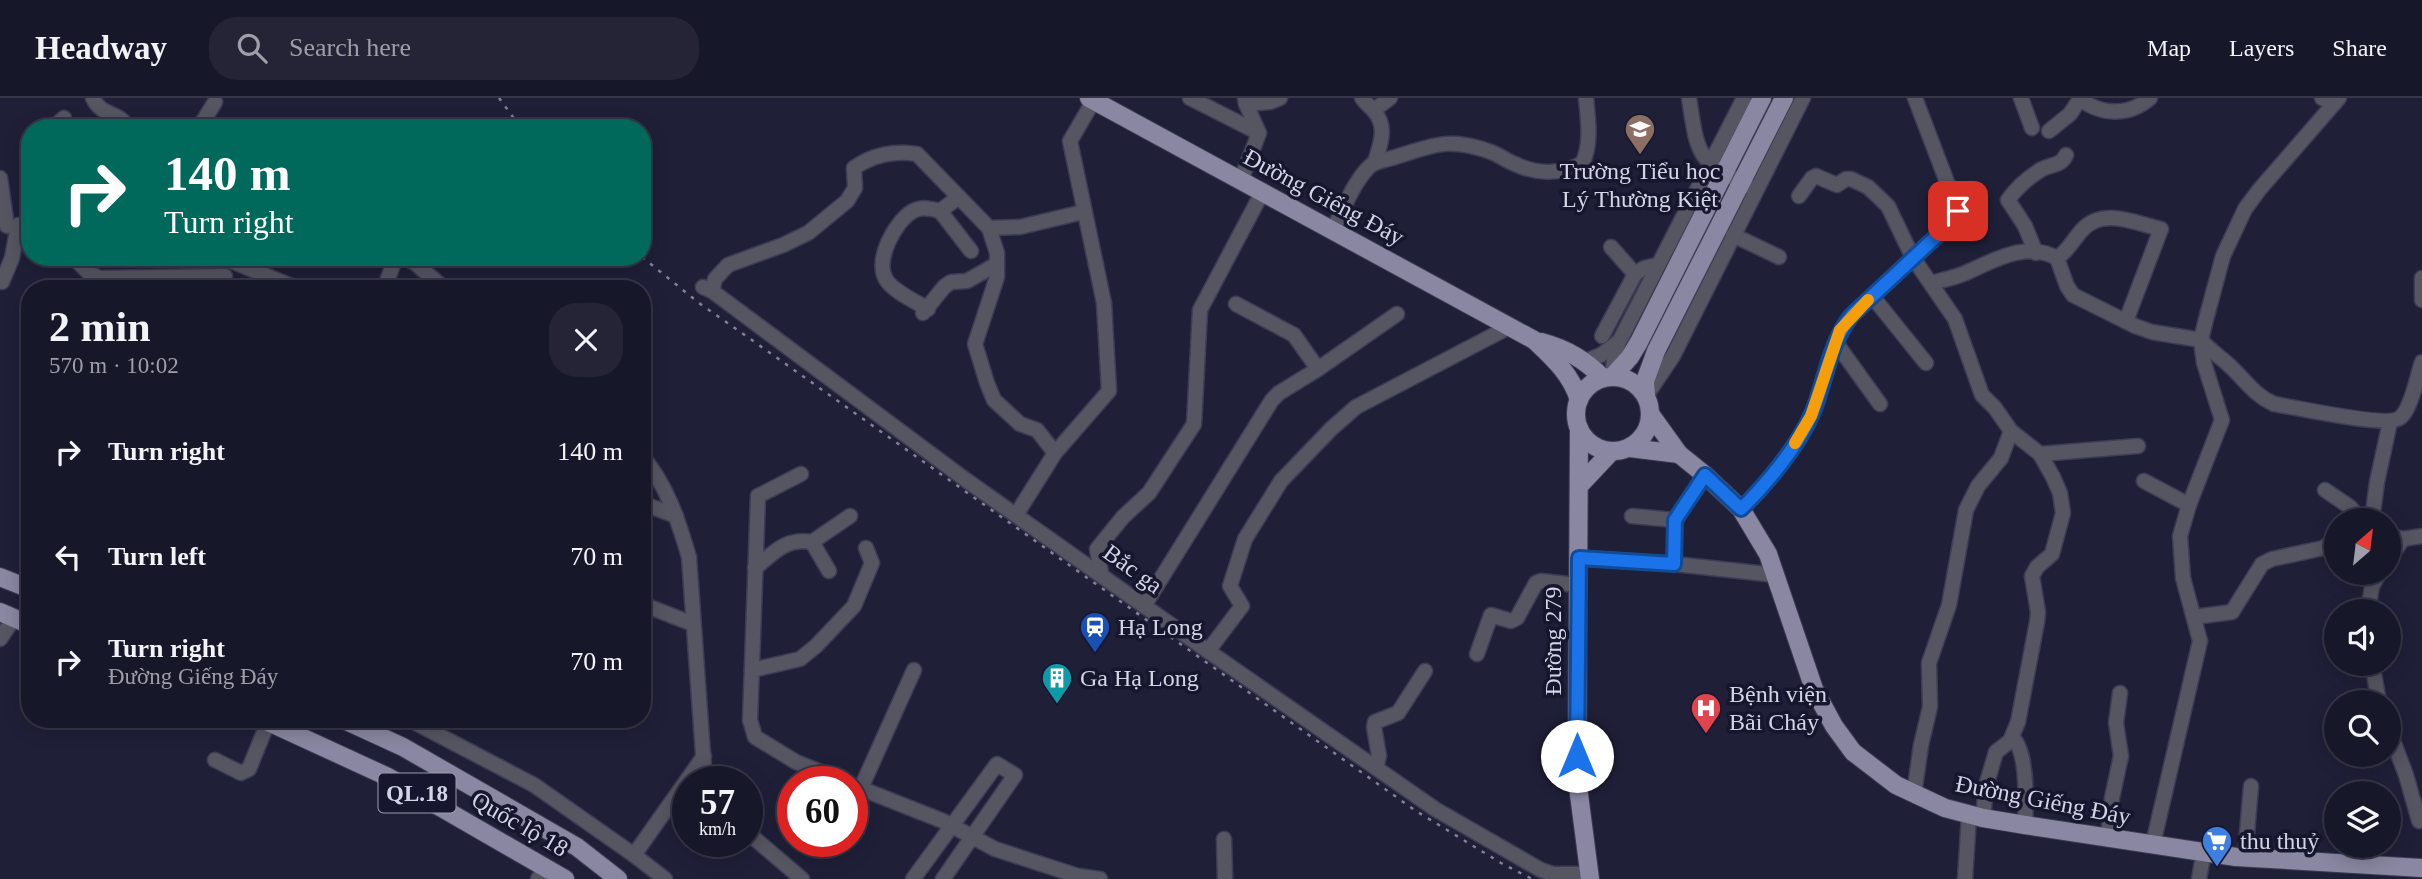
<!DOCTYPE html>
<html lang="en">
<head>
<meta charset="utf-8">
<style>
  :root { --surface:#17172a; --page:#242436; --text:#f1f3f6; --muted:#9e9fa8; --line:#363647 }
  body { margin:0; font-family:Georgia,serif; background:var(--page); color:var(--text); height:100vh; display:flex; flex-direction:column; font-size:26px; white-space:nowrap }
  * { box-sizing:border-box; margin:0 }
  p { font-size:23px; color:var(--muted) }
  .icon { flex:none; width:38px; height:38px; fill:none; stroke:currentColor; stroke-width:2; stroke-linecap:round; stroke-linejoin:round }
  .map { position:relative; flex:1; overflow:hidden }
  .drawer { position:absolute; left:21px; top:182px; width:630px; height:448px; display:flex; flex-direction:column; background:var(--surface); border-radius:28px; box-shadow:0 4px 18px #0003,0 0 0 2px var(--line) }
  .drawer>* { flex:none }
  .guide { position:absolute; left:21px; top:21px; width:630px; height:147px; border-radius:28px; box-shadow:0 4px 18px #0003,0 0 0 2px var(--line); background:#00695c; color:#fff; overflow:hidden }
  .needle { width:46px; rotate:28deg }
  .tools { position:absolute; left:2324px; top:410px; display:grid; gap:14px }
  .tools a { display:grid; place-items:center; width:77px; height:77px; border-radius:50%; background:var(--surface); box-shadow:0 4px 18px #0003,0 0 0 2px var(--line); font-size:35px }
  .speed { position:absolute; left:672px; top:668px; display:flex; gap:14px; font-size:35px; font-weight:700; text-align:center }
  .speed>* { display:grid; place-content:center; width:91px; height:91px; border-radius:50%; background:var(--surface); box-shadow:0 4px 18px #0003,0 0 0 2px var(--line); line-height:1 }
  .speed small { font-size:18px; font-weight:400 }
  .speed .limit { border:10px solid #d22; background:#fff; color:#111 }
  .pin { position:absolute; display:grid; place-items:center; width:60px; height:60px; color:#fff; margin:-30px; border-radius:14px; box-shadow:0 4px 10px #0006 }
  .me { position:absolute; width:77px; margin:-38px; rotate:0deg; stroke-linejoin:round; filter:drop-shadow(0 0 5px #0008) }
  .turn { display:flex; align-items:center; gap:24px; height:147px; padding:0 28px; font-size:32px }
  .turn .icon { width:91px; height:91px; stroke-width:2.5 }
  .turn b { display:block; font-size:49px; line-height:60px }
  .round { display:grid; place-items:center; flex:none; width:74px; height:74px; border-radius:28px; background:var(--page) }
  .summary { display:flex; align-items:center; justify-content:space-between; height:119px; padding:0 28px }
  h1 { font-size:42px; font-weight:600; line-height:52px }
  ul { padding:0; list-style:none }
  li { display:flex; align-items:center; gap:21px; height:105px; padding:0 28px }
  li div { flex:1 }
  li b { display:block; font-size:26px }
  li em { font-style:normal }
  header { display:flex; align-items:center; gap:42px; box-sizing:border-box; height:98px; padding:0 35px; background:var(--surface); border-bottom:2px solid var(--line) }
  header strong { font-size:33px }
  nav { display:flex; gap:38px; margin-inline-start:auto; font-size:24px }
  .search { width:490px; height:63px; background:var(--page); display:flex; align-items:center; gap:18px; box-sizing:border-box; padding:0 24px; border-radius:28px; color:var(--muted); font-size:26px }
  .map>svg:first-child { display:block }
</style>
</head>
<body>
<header>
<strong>Headway</strong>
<div class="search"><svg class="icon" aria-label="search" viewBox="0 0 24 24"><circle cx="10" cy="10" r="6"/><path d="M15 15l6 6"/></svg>Search here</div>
<nav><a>Map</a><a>Layers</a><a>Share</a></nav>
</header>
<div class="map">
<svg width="2422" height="781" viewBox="0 0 2422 781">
  <rect width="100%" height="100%" fill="#1f1f38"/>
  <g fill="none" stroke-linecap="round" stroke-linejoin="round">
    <g stroke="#3c3c54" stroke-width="17">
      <g id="minor">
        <path d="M93,0C101,19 120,13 128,30"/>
        <polyline points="1190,0 1259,35"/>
        <path d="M1362,0C1366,6 1370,8 1374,13C1388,29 1380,47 1375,64"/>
        <path d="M1689,0C1698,58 1696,62 1750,89"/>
        <polyline points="2021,0 2032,30"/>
        <path d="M2079,0C2100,17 2128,19 2150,0"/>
        <polyline points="2322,0 2334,6"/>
        <polyline points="1246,6 1270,4 1280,0"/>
        <polyline points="1374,12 1390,0"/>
        <polyline points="53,30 64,20"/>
        <polyline points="199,30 215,4"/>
        <polyline points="2049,33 2070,16 2080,1"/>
        <polyline points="0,80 7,128"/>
        <polyline points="1241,82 1259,35 1246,6 1245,0"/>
        <polyline points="1799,98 1812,80 1816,78 1837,87 1846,81 1851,81 1868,89 1888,108 1913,160 1955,221 1982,297 1995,310 2011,333 2040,356 2053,379 2060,395 2063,415 2052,456 2037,469 2032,478 2038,514 2037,524 2018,624 2010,643 1996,654 1986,688 1983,720"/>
        <polyline points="940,113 971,153"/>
        <polyline points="989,130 1020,129 1083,114"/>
        <path d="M1333,131C1344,111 1352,87 1368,70C1374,63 1383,63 1392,60C1432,48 1448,38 1491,54C1499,57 1507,63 1515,66C1538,77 1559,76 1582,66C1592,46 1588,22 1586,0"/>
        <polyline points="1733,137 1779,159"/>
        <polyline points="1611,149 1635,176"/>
        <path d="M2036,155L2025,128L2008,102C2017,89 2029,79 2042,71C2052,66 2061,68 2066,57"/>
        <polyline points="73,159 89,175 100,180 225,178"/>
        <polyline points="403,159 415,165 445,191"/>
        <path d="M2057,160C2068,153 2073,142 2082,132C2103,109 2135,125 2161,131L2126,223"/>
        <polyline points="231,163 299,191"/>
        <polyline points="2422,180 2422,202"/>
        <polyline points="2,184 12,160 18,127"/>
        <path d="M1931,185C1942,182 1953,180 1963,176C1992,164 2024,142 2057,160L2067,188L2073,197L2135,228L2152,234L2201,242C2210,253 2221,259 2231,269C2246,283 2254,297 2274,306C2295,309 2389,331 2401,319C2412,309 2417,278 2422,264"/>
        <polyline points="703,189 712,193 966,382 1208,553 1435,711 1541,772 1553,776 1590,776"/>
        <polyline points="384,191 396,159"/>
        <path d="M712,193L715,181L728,167L783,147L808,135L847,103L855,90L854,70C872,57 895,52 917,56L989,130L997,155V179L975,246L987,285L994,302L1020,326L1037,332L1055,355"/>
        <polyline points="1872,198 1926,265"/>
        <polyline points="1236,206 1294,237 1318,271"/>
        <path d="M928,211C915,203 896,195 887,183C873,164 895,123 913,113C922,108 931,111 940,113L959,99"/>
        <polyline points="923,215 944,189 951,184 967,183 997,166"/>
        <polyline points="1602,238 1635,176 1644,170 1657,167"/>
        <polyline points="1836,245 1880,306"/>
        <polyline points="29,259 30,260"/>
        <polyline points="1586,263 1601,257 1618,244"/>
        <polyline points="1612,279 1615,255 1619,244 1744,0"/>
        <polyline points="1646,298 1673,258 1803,0"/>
        <polyline points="2040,356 2138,348"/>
        <path d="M642,358C667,387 678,422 689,459L705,684"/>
        <polyline points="801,376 758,398 750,622 755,639 796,664 846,684"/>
        <polyline points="2144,383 2189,407"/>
        <polyline points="2325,392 2350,409 2361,422"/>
        <polyline points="642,405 676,418"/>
        <path d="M1741,411C1766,387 1798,348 1812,316C1826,283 1829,245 1852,217L1955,121L1958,113L1915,0"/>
        <polyline points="1016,417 1055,355 1109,293 1104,205 1070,43 1094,2"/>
        <polyline points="1632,418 1675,422"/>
        <polyline points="2372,422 2377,384 2390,324"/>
        <polyline points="2389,437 2403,441"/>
        <polyline points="812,444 829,473"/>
        <polyline points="1579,460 1674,466 1776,477"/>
        <polyline points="2389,461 2403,441 2422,438"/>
        <polyline points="1674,466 1675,422 1705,377"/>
        <path d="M755,470C775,454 785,440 812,444L850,418"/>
        <polyline points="1101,475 1097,451 1123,419 1149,395 1194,326 1200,212 1263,93"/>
        <polyline points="642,506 693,526"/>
        <polyline points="1144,508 1272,302 1279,295 1318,271 1397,216"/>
        <polyline points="2368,513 2372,488 2380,474"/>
        <polyline points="2194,519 2232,514 2262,466 2272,461 2323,450 2336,441"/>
        <polyline points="0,541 14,520"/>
        <polyline points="1208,553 1242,508 1230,488 1245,441 1281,383 1331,331 1356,309 1511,228"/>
        <polyline points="1477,556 1491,517 1511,523 1517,520 1536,485 1541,483 1577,487"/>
        <polyline points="2372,565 2379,604"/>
        <polyline points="752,572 800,561 816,548 854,508 872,465 866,450"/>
        <polyline points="408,621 534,687 634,757 665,781"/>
        <polyline points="2389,632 2406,677 2419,723"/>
        <path d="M2012,639C2028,653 2026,706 2025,727"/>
        <polyline points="215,662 241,675 249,671 268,624"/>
        <polyline points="1376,670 1379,658 1374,629 1375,624 1398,615 1425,573"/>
        <polyline points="852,687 943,723 995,751 1078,778 1100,781"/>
        <polyline points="861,690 914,572"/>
        <polyline points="1914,696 1921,647 1930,609 1929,565 1949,507 1966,412 1978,388 2001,360 2011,333"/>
        <polyline points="747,734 802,781"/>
        <polyline points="2108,739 2112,700 2121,658 2116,625 2120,595"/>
        <polyline points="1224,741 1225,781"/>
        <polyline points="2153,746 2200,543 2183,480 2180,438 2189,407 2222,322 2204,265 2201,242 2205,225 2223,158 2245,111 2259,92 2339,0"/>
        <polyline points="634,757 704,658"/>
        <polyline points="2245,759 2251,688"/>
        <polyline points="538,781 546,769"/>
        <polyline points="913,781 997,666 1015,677 943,781"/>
        <polyline points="1965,781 1969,717"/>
        <polyline points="2199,781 2204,753"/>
      </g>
    </g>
    <g stroke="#3c3c54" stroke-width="20">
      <g id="major">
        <path d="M1089,0L1534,242C1553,260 1571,276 1579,302"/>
        <path d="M1541,244C1567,251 1585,262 1603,280"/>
        <circle cx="1613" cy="316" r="37"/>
        <polyline points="1612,279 1630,259 1639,244 1762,0"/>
        <polyline points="1646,298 1645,283 1656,253 1784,0"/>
        <polyline points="1651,317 1679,356 1705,377 1741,411 1768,456 1814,591 1834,628 1853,654 1896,687 1945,710 1983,720 2025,727 2236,759 2422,770"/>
        <polyline points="1579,330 1577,681 1590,781"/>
        <polyline points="1630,350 1679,356"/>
        <polyline points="1579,388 1611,354"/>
        <polyline points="0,479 30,491"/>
        <polyline points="0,514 30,527"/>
        <polyline points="262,621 388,679 565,781"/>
        <polyline points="342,621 403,649 577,749 618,781"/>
      </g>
    </g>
    <use href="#minor" stroke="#565562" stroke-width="14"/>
    <use href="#major" stroke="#8a87a2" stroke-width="18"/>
    <g stroke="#818297" stroke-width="2.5" stroke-dasharray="3.5 7" stroke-linecap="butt">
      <polyline points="499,0 521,30"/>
      <polyline points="642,159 699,205 756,245 1416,713 1501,765 1532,781"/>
    </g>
  </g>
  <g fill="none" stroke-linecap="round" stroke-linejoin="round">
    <g stroke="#114b97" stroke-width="18">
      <path id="route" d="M1577,658L1579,460L1674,466L1675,422L1705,377L1741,411C1766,387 1798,348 1812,316C1826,283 1829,245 1852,217L1955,121L1958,113"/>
    </g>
    <use href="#route" stroke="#1a73e8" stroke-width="12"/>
    <polyline stroke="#f59e0b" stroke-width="12" points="1795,345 1811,318 1840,232 1868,202"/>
  </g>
  <defs>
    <g id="school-pin" transform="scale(1.575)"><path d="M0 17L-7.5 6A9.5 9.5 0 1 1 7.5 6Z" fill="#8d6e63" stroke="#16162e"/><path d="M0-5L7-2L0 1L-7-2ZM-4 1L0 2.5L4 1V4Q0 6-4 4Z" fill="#fff"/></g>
    <g id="station-pin" transform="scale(1.575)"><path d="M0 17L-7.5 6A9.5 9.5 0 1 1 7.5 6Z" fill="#1a4fb4" stroke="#16162e"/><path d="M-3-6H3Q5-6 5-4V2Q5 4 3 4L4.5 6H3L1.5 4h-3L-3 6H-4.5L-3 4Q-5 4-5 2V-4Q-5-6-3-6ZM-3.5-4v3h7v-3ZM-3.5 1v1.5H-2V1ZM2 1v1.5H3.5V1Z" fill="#fff"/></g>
    <g id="building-pin" transform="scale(1.575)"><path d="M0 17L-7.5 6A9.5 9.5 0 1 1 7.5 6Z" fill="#0f9aa8" stroke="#16162e"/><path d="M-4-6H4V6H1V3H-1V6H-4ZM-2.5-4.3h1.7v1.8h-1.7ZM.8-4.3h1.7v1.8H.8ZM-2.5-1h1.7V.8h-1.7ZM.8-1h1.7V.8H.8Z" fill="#fff"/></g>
    <g id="hospital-pin" transform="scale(1.575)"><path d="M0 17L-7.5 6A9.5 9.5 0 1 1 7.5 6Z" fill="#e0444e" stroke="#16162e"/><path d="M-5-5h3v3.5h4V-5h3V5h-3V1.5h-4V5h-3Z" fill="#fff"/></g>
    <g id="supermarket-pin" transform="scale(1.575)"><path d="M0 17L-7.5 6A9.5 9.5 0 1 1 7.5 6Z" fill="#3f7fe0" stroke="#16162e"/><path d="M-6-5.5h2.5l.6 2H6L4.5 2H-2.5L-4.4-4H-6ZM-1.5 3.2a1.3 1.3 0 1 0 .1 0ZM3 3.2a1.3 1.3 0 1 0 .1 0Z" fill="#fff"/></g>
  </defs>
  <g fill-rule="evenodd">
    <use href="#school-pin" x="1640" y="31"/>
    <use href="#station-pin" x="1095" y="529"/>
    <use href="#building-pin" x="1057" y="580"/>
    <use href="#hospital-pin" x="1706" y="610"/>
    <use href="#supermarket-pin" x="2217" y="743"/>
  </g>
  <g text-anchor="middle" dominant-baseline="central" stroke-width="7" stroke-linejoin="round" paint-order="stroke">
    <rect fill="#16162e" stroke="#9a9baf" stroke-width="2" x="378.5" y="675.5" width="77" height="39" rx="5"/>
    <g font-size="23" font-weight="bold" fill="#d3d4e6">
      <text x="417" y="695">QL.18</text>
    </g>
    <g font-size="24" fill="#d3d4e6" stroke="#16162e" text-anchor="start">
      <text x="1640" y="73" text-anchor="middle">Trường Tiểu học<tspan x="1640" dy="28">Lý Thường Kiệt</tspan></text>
      <text x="1118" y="529">Hạ Long</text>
      <text x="1080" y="580">Ga Hạ Long</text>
      <text x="1729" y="596">Bệnh viện<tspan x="1729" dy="28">Bãi Cháy</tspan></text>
      <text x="2240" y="743">thu thuỷ</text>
    </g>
    <g font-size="24" fill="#d3d4e6" stroke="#16162e">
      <text transform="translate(1324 99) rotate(28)">Đường Giếng Đáy</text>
      <text transform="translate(1133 471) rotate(36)">Bắc ga</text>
      <text transform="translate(1553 543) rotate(-90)">Đường 279</text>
      <text transform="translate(2043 702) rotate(11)">Đường Giếng Đáy</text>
      <text transform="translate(520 726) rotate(30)">Quốc lộ 18</text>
    </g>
  </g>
</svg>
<div class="tools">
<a><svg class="needle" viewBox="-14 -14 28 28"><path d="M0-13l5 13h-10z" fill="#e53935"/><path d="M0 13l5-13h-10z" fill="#9e9fa8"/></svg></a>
<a><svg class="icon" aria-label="sound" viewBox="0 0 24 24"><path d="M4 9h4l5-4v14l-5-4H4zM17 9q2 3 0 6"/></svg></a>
<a><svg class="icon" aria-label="search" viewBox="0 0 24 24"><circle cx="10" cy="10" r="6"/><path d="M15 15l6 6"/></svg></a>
<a><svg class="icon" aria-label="layers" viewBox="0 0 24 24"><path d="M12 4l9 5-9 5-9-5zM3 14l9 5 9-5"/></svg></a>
</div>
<div class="speed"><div>57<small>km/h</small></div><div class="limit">60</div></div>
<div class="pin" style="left:1958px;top:113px;background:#d93025"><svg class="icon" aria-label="arrive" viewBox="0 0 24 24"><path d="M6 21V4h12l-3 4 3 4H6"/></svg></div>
<svg class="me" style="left:1577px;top:658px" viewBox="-20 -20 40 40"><circle r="19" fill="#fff"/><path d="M0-13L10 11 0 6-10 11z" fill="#1a73e8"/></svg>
<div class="guide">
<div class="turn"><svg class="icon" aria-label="right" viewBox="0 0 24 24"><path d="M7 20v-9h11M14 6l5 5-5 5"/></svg><div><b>140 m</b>Turn right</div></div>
</div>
<section class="drawer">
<div class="summary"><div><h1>2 min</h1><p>570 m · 10:02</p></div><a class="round"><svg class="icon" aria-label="close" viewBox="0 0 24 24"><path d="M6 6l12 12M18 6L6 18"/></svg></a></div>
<ul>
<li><svg class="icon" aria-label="right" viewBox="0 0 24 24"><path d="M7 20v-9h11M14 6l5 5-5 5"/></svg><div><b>Turn right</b></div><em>140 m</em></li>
<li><svg class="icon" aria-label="left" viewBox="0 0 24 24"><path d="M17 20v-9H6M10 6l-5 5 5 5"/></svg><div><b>Turn left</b></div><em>70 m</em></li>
<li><svg class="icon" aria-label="right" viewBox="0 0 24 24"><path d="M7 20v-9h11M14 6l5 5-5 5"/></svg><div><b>Turn right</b><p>Đường Giếng Đáy</p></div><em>70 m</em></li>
</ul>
</section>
</div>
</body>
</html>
